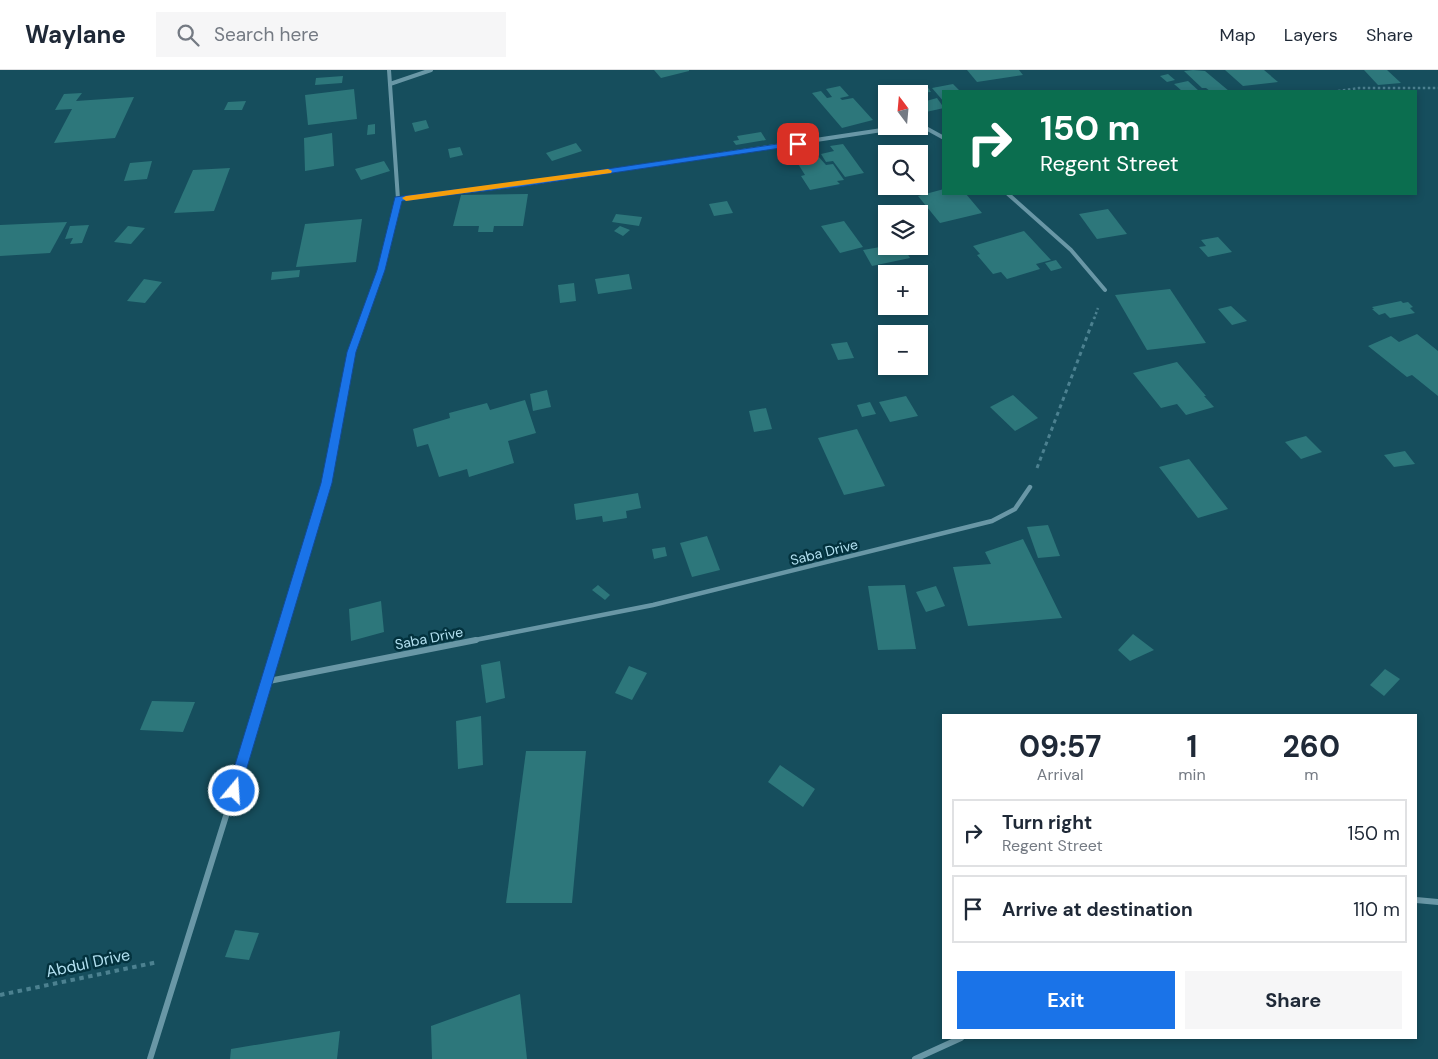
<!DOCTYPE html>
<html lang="en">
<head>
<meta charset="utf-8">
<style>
  :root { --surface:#fff; --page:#f6f6f7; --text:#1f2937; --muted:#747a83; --line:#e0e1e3; --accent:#1a73e8 }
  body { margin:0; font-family:"DM Sans",sans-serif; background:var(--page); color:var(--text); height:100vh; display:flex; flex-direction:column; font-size:19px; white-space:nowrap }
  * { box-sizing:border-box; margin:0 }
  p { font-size:16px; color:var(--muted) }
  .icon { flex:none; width:28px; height:28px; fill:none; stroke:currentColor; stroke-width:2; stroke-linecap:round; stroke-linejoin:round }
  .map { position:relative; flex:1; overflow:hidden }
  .sheet { position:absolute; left:942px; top:644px; width:475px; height:325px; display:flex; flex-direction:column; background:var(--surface); border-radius:0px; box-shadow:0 2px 8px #0003 }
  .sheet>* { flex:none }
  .guide { position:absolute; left:942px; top:20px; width:475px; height:105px; border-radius:0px; box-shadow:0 2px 8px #0003; background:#0b6e4f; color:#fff; overflow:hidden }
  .needle { width:32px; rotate:344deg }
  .fabs { position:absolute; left:878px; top:15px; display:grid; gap:10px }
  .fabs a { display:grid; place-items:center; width:50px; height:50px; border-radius:0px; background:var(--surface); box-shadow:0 2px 8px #0003; font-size:25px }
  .pin { position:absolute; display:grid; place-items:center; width:42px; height:42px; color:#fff; margin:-21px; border-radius:10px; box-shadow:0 2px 8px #0006 }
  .me { position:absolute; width:55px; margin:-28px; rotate:18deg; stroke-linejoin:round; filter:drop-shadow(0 0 4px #0008) }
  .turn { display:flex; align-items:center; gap:18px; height:105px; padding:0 15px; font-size:22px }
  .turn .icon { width:65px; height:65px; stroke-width:2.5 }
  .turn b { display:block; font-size:35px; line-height:42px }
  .eta { display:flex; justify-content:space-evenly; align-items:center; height:85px; text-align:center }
  .eta b { font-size:30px; font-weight:700; line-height:35px }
  .primary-button { display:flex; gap:10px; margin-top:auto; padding:10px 15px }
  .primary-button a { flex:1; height:58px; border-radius:0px; background:var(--accent); color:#fff; font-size:20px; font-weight:700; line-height:58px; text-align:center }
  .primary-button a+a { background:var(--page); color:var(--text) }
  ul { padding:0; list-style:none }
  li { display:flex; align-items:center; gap:15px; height:68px; margin:0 10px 8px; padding:0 5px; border:2px solid var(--line); border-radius:0px }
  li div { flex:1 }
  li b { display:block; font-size:19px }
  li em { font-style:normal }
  header { display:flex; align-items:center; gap:30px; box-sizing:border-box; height:70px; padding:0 25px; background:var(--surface); border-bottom:1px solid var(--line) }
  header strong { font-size:24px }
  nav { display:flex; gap:28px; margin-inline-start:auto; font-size:18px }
  .search { width:350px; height:45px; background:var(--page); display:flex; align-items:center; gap:12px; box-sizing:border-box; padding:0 18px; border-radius:0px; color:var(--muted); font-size:19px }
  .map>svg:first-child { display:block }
</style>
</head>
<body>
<header>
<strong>Waylane</strong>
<div class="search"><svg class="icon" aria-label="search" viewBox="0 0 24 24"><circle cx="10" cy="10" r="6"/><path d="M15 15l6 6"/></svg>Search here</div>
<nav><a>Map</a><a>Layers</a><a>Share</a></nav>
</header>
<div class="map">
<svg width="1438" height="989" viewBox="0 0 1438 989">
  <rect width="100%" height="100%" fill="#164e5d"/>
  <g fill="#2d777b">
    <polygon points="654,0 689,0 689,1 661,8"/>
    <polygon points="967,0 1019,0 1023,5 977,12"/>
    <polygon points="1193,0 1205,1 1229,21 1210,21 1206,18 1202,18 1184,1"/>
    <polygon points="1225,0 1264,0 1278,12 1243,16"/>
    <polygon points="1364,0 1387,0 1401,13 1378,15"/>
    <polygon points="1168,4 1175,10 1167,12 1160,6"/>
    <polygon points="343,6 342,13 315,15 316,8"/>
    <polygon points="1188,11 1199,21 1182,21 1174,14"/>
    <polygon points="953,14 960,21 944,21 944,32 932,18"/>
    <polygon points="840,16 849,26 840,28 842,30 853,28 873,50 842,58 812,23 821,21 827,28 832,27 826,19"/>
    <polygon points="927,16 931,22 919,23 916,17"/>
    <polygon points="354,19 357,49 308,55 305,25"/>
    <polygon points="82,23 76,31 134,27 115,68 54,73 72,39 55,40 64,24"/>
    <polygon points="937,28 944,38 926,42 919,33"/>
    <polygon points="246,31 242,40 224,40 228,32"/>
    <polygon points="426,50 429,58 415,62 412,53"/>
    <polygon points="375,54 375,64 367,65 368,55"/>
    <polygon points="761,62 766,70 736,75 733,71 739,70 737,66"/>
    <polygon points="332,63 334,96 305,101 304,68"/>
    <polygon points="576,73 582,81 552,91 546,83"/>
    <polygon points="843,74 864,103 845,107 833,91 826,92 821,84 834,81 830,76"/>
    <polygon points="460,77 463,85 450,88 448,79"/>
    <polygon points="817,85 826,95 833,94 844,110 837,111 840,114 810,120 801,106 805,105 795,89"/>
    <polygon points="152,91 147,109 124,111 130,93"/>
    <polygon points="384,91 390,101 361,110 355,99"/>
    <polygon points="230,98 214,141 174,143 193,100"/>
    <polygon points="944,119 944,124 966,124 982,143 940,153 918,126"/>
    <polygon points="528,124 523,156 494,156 493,162 478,162 479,156 453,156 461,125"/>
    <polygon points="727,131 733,143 714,146 709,134"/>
    <polygon points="1108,139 1127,164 1097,169 1079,144"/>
    <polygon points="616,144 642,147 639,156 612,152"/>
    <polygon points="362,149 356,192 296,197 305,154"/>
    <polygon points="844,151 863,177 840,183 821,156"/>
    <polygon points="67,152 50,183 0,186 0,155"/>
    <polygon points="89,155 82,173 70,174 73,168 65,169 70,156"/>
    <polygon points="128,156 145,158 131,174 114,172"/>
    <polygon points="620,156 630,160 623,166 614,161"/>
    <polygon points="1024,161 1051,190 1036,194 1040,199 1007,209 1001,202 993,204 977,185 980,184 973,176"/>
    <polygon points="1218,167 1232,182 1208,187 1199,177 1206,176 1201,170"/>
    <polygon points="886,176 903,176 910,188 872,196 863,180"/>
    <polygon points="1056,190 1062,198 1051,201 1045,193"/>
    <polygon points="300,200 299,207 271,210 272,202"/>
    <polygon points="629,204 632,219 598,224 595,209"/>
    <polygon points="144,209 162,212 145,233 127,231"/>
    <polygon points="574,213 576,231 560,233 558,215"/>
    <polygon points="1170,219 1206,273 1147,280 1115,225"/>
    <polygon points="1401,231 1403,233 1408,232 1413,237 1410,238 1415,243 1390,248 1385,243 1379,245 1372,239 1374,239 1372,237"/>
    <polygon points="1231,236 1247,251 1232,255 1218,239"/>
    <polygon points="1417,264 1438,281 1438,326 1412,305 1407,307 1368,276 1391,266 1399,272"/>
    <polygon points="847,272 854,288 838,290 831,274"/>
    <polygon points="1177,292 1206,326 1204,326 1214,337 1186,345 1177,334 1161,338 1133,303"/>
    <polygon points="547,320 551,337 533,341 530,324"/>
    <polygon points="1013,325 1038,348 1015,361 990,337"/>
    <polygon points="906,326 918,346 890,352 879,332"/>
    <polygon points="525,330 536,363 508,371 514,393 469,407 467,399 439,407 428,374 417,377 413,359 450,348 449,343 487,333 490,340"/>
    <polygon points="870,332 876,344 862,347 857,335"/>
    <polygon points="766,338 772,359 754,362 749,341"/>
    <polygon points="857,359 885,416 844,425 818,368"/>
    <polygon points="1306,366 1322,382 1301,389 1285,372"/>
    <polygon points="1405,381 1415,394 1394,397 1384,385"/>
    <polygon points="1189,389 1228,439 1198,448 1159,397"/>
    <polygon points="638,423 641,438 626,441 627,448 603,452 602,446 576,450 574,434"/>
    <polygon points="1048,455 1060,486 1038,488 1027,457"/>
    <polygon points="707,466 720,500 692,507 680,473"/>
    <polygon points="1023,469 1062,548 968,556 953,497 991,494 985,482"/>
    <polygon points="665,477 667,486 654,489 652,479"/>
    <polygon points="598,515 610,525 605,530 592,520"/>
    <polygon points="905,515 916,579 878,580 868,516"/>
    <polygon points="936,516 945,536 926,542 916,522"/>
    <polygon points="381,531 384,562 351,571 349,539"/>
    <polygon points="1133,564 1154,580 1130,591 1118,580"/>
    <polygon points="500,591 505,628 486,633 481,595"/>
    <polygon points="629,596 647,603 632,630 615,623"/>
    <polygon points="1385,599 1400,609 1384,626 1370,615"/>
    <polygon points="152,631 195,632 183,662 140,660"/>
    <polygon points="481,646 483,695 458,699 456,651"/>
    <polygon points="526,681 586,681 572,833 506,833"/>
    <polygon points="780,695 815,719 803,737 768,712"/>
    <polygon points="235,860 259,863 249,890 225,887"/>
    <polygon points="520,924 527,989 432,989 431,956"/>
    <polygon points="340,961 337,989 230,989 231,979"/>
  </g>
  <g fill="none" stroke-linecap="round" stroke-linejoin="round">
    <g stroke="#4c8190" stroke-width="2.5" stroke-dasharray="2.5 2.5" stroke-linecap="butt">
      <polyline points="1338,21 1359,18 1438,18"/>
      <polyline points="1094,249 1098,238"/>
    </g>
    <polyline stroke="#4c8190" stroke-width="3" stroke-dasharray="4 4" stroke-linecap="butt" points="1037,398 1094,248"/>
    <polyline stroke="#4c8190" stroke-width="4" stroke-dasharray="4.5 4.5" stroke-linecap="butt" points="0,925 158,892"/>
    <g stroke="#6997a6" stroke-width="4">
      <polyline points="390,14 431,0"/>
      <polyline points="1008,124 1071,180 1105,220"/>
      <polyline points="398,129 518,115 902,57 924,57 944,68"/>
      <polyline points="364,249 381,200 398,129 389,0"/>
    </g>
    <g stroke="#6997a6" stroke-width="4.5">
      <polyline points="281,571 327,413 352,282 364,248"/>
      <polyline points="470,571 653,535 992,451 1015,439 1030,417"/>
    </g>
    <g stroke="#6997a6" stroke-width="6">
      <polyline points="269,611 476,570"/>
      <polyline points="1416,830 1438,832"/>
      <polyline points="150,989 281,570"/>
      <polyline points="915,989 961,968"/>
    </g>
  </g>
  <polygon fill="#1a73e8" stroke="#114b97" points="798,71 801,72 801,75 518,117 402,131 385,200 356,282 332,413 240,721 238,726 234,728 229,726 227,721 321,413 347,282 377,200 395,127 518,112"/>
  <polygon fill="#f59e0b" points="608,99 612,101 611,103 406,131 402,128 406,126"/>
  <g text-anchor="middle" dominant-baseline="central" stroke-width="5" stroke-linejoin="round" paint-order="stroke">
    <g font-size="14" fill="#b3e1f1" stroke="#03323e">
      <text transform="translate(824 482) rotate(-14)">Saba Drive</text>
      <text transform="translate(429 568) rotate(-11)">Saba Drive</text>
    </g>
    <g font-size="16" fill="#b3e1f1" stroke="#03323e">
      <text transform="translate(88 893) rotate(-12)">Abdul Drive</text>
    </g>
  </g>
</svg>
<div class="fabs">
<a><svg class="needle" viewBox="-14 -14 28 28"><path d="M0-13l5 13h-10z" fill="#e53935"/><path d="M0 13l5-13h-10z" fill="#747a83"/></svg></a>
<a><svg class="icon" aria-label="search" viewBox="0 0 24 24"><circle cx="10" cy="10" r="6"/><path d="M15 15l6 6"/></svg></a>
<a><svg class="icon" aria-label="layers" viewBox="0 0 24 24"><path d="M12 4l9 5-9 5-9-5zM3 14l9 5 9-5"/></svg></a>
<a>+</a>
<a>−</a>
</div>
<div class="pin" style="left:798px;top:74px;background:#d93025"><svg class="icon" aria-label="arrive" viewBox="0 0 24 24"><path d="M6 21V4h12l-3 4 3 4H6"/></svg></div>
<svg class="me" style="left:234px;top:721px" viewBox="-20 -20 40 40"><circle r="17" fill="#1a73e8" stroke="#fff" stroke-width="3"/><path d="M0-11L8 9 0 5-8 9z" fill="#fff"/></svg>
<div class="guide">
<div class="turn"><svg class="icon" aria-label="right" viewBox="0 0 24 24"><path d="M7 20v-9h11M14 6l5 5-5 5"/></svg><div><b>150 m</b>Regent Street</div></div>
</div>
<section class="sheet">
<div class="eta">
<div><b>09:57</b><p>Arrival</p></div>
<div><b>1</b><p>min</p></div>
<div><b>260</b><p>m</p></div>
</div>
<ul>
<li><svg class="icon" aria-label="right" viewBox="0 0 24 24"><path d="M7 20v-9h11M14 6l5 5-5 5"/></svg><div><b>Turn right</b><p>Regent Street</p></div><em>150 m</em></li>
<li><svg class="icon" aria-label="arrive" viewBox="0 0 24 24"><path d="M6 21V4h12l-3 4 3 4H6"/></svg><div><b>Arrive at destination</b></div><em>110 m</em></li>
</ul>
<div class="primary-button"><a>Exit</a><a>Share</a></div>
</section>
</div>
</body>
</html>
